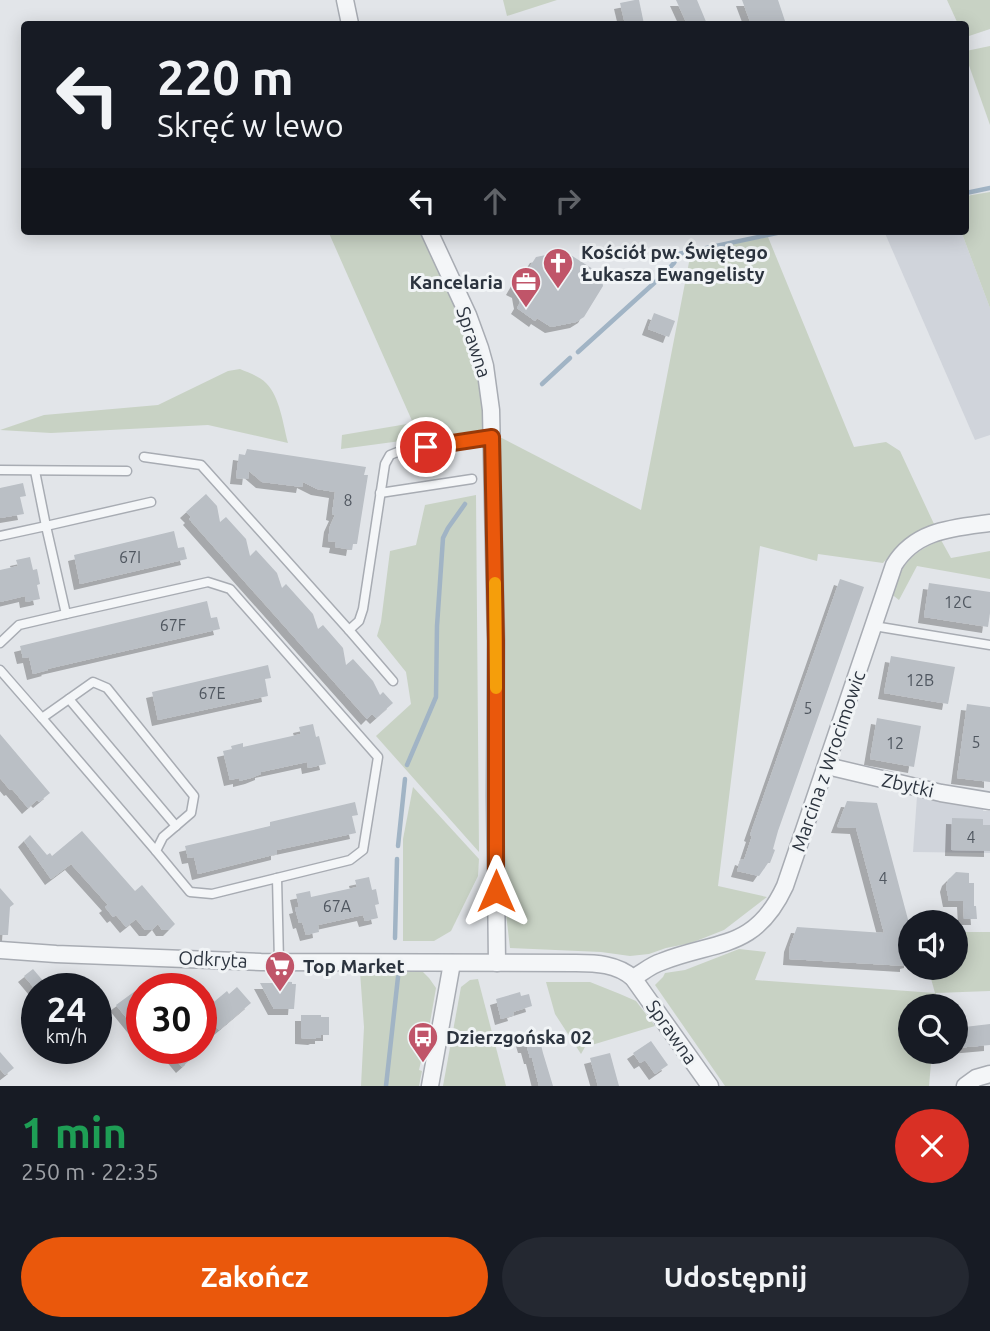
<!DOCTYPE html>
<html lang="pl">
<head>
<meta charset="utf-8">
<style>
  :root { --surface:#171b24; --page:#242831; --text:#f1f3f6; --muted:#9ea1a6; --accent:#ea580c }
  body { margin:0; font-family:Ubuntu,sans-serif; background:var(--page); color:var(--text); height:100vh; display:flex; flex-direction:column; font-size:26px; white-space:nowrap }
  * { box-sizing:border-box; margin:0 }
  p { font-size:23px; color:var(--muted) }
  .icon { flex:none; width:38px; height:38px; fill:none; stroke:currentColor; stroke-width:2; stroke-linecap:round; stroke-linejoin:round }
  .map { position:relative; height:1086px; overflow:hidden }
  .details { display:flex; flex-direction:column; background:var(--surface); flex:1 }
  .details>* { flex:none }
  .guide { position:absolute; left:21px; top:21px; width:948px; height:214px; border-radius:7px; box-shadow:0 4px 18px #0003; background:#171b24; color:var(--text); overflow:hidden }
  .buttons { position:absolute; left:898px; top:910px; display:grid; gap:14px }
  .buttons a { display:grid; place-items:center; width:70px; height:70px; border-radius:50%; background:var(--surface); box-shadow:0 4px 18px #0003; font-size:35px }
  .speed { position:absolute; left:21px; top:973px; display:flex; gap:14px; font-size:35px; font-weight:700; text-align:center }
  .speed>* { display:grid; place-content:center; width:91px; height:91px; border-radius:50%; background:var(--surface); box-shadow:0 4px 18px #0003; line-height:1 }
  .speed small { font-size:18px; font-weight:400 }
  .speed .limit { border:10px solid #d22; background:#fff; color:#111 }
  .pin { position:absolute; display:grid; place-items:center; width:60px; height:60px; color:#fff; margin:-30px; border:4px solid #fff; border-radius:50%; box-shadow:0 2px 7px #0007 }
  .me { position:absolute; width:77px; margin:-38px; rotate:0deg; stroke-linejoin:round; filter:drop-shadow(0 0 5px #0008) }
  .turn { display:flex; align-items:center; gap:24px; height:147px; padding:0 21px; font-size:32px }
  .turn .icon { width:91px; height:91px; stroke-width:2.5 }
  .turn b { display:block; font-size:49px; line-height:60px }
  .lanes { display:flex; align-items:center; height:66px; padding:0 21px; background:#0003; justify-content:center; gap:35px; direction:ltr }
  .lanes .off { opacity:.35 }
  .round { display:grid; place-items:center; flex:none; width:74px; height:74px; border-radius:37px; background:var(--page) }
  .head { display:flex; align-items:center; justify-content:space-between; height:119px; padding:0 21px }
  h1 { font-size:42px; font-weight:700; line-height:52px; color:#1e9e55 }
  .primary-button { display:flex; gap:14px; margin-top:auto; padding:14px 21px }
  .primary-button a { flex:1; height:80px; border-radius:42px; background:var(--accent); color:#fff; font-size:28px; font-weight:700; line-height:80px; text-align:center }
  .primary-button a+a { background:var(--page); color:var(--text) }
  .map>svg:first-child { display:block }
</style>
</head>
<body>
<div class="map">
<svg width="990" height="1086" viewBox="0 0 990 1086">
  <defs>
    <filter id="shadow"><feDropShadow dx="-6" dy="6" stdDeviation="0" flood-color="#0004"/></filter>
  </defs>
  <rect width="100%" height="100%" fill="#e2e5e9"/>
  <g fill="#d0d4db">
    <polygon points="884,231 961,231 990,308 990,435 975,440"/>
    <polygon points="917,796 984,807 983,811 990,811 990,853 913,852"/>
  </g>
  <g fill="#c8d2c4">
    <polygon points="503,0 557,0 507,16"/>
    <polygon points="947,0 990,0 990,29 966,37 966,24 958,24"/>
    <polygon points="990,46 990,125 966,57 966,51"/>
    <polygon points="990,192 990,308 961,231 966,231 966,196"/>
    <polygon points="328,231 423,231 461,315 477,362 481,391 483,430 341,449 342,435 413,423"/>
    <path d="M768,237L854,447L886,442L900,451L934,524C910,534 900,544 883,563L818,554L817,561L760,546L718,886L767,897L724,930L691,943L666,948L649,954L630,956L601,952L510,948L502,879L498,436L641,510L691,252Z"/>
    <path d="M240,369C249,373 259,376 266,383C280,397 283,424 288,443L208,425L51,433L0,430L44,415L158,405L228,371Z"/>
    <polygon points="476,495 479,852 376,736 411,704 406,672 377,636 381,622 390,551 416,545 425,505"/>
    <path d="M941,540L951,558L990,551V579L917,566L899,600L890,593C906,562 907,555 941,540Z"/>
    <polygon points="413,787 479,859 478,876 451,931 434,941 403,941 403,839"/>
    <polygon points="956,932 990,932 990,991 936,993 935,1006 910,1006 910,1052 932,1052 929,1086 725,1086 655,985 663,977 665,973 685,970 739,949 766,952 755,980 935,993 928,968 956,968"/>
    <polygon points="360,972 423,972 429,978 436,988 424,1057 422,1057 419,1070 422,1071 419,1086 361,1086 364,1027"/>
    <polygon points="478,979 506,1086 443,1086 461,987 470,980"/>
    <polygon points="546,982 590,982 620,994 636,1001 655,1026 585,1047 581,1054 555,1014"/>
  </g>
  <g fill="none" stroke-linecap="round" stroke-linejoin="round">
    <g stroke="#a1b4c5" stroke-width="4.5">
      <polyline points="966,193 990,188"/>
      <polyline points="578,352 663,275 674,263 678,254 786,231"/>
      <polyline points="542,384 570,358"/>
      <polyline points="407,765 436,697 437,626 443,538 448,528 465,504"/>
      <polyline points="398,846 405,779"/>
      <polyline points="395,938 397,859"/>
      <polyline points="386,1086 398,977"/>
    </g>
  </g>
  <g fill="#babfc5" filter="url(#shadow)">
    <polygon points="635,0 639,0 644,24 625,24 620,3"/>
    <polygon points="676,0 697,0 707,24 687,24"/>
    <polygon points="742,0 778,0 786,24 751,24"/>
    <polygon points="561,252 569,254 601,274 603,286 584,317 576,322 551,327 537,318 535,321 517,308 520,303 519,298 518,292 512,289 523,270 527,271 536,257"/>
    <polygon points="654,313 675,321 669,337 648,329"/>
    <polygon points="247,449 366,467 364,475 368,475 357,544 353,544 352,550 335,547 336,542 328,541 330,526 335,515 332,514 335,492 317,489 303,482 302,487 262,482 249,471 248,479 236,478 239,454 245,455"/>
    <polygon points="23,483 26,496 20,497 24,514 0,518 0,488"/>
    <polygon points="206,494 217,506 220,522 226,517 246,539 250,556 256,550 277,573 282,588 286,584 313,614 318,629 323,625 343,648 346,665 353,659 373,681 380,695 383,692 393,703 376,718 372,714 367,719 189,519 191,517 186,512"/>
    <polygon points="174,531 178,548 184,547 187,559 80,584 74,555"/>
    <polygon points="30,557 33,570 37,569 40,584 37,585 40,599 26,602 25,596 0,602 0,570 18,566 16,560"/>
    <polygon points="840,579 864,587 778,831 773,849 775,850 770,863 768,863 759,876 737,871 741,859 744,860 752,836 750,835"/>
    <polygon points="929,583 990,592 990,613 988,627 924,617"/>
    <polygon points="207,601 211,618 217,617 220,629 47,669 48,670 33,674 29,657 23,658 20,646"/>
    <polygon points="891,656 955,667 948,704 884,693"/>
    <polygon points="268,665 271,678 265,679 268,696 158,720 152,692"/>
    <polygon points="967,704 990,707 990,782 957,778"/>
    <polygon points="877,718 921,726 914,767 870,759"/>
    <polygon points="313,724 316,737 319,736 326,764 308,768 307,762 261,772 261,774 251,778 239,781 239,778 230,780 223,751 232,749 231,746 243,743 243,747 301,734 299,727"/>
    <polygon points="0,734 50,793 39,802 37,800 28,808 12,789 10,790 0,778"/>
    <polygon points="847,801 877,803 910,927 910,962 906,963 906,966 789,959 790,946 797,927 884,933 856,828 837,827"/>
    <polygon points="355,802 358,815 352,816 356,833 277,850 277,854 198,874 194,857 188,858 185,846 270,826 270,822"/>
    <polygon points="952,818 983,819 983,825 990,825 990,851 951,850"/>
    <polygon points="82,831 135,891 142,885 175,924 169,930 162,930 158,924 152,930 145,930 136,919 126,927 116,915 113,917 105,907 108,905 71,864 51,879 24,841 30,835 47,855 50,853 52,856"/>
    <polygon points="956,872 969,873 969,883 974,883 974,906 976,906 977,919 964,919 963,901 949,901 946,886 948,880"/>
    <polygon points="369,877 372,890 376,889 379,904 375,905 378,918 365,921 363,915 318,925 319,932 306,935 302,922 299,923 295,908 299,907 296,894 310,891 311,897 357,887 355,880"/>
    <polygon points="0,888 14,904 10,907 8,935 0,935"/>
    <polygon points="33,969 50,989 35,989 24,976"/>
    <polygon points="278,981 292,982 292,984 296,984 294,1009 274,1009 260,983 277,983"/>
    <polygon points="142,986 142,1037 116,1005"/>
    <polygon points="237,987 251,1003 219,1030 203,1011 227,991 229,994"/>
    <polygon points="520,992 521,996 529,994 532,1006 513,1012 514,1015 501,1019 496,999"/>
    <polygon points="301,1015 321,1015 321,1017 329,1017 329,1035 321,1035 321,1038 316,1038 314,1039 301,1038"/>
    <polygon points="990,1024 990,1045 956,1048 956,1028"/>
    <polygon points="538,1033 543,1053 553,1086 539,1086 532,1058 530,1058 527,1047 524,1047 521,1037"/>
    <polygon points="651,1041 668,1065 655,1074 645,1060 640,1063 633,1053"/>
    <polygon points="181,1048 186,1048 190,1054 189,1056 191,1059 182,1067 172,1055"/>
    <polygon points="0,1052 14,1068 5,1075 0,1069"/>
    <polygon points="610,1053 619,1086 598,1086 590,1058"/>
  </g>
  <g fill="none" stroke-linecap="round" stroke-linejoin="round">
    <g stroke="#a8acb3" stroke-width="11">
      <g id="lane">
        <polyline points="144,457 201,465 349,630 393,681"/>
        <polyline points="0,470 127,471"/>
        <polyline points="35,471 46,526 151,502"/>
        <polyline points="380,493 472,479"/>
        <polyline points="0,536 46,526 66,614 19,625 0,643"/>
        <polyline points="66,614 208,582 230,589 378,757 363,850 350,860 277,878"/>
        <polyline points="874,626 990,645"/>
        <polyline points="349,630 359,621 363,609 385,464 390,455 400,451 492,437"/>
        <polyline points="0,670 42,718 93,682 107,688 194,796 191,813 163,837 156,851 190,892 212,894 277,878 279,962"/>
        <polyline points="69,699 176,826"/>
        <polyline points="42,718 156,851"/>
      </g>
    </g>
    <g stroke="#a8acb3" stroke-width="19">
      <g id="street">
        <polyline points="345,0 350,24"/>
        <polyline points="429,231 468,315 480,348 485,366 491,410 496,641 495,796 497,963"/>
        <polyline points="827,766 941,793 990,801"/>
        <path d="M0,950L56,954L261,962L576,963C596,963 617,964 633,978L710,1086"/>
        <path d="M633,978C642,973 651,965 661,962C716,940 755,951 785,886L894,565C915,530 953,528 990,523"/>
        <polyline points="430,1086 452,963"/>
        <polyline points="965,1086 976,1078 990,1074"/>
      </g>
    </g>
    <use href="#lane" stroke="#f4f6f8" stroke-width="8"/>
    <use href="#street" stroke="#f4f6f8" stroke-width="16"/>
  </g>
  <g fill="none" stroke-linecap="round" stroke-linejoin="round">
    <g stroke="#983908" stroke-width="18">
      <polyline id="route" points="426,447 492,437 496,641 496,891"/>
    </g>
    <use href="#route" stroke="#ea580c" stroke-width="12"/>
    <polyline stroke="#f59e0b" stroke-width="12" points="495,583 496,688"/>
  </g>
  <defs>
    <g id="church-pin" transform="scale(1.575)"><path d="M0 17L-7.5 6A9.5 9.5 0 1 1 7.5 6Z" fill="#c05569" stroke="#f1f4f6"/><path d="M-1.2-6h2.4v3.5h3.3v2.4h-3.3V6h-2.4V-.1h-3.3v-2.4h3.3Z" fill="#fff"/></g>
    <g id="office-pin" transform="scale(1.575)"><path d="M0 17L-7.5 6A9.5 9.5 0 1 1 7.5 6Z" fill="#c05569" stroke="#f1f4f6"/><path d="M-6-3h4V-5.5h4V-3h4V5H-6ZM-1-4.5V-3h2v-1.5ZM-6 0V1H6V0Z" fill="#fff"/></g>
    <g id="supermarket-pin" transform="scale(1.575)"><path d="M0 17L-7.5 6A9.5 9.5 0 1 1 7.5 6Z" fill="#c05569" stroke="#f1f4f6"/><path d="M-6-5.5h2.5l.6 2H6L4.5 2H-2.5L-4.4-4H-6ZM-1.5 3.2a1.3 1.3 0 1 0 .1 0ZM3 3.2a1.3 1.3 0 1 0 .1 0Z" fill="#fff"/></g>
    <g id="bus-pin" transform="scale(1.575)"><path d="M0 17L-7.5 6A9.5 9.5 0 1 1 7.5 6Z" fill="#c05569" stroke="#f1f4f6"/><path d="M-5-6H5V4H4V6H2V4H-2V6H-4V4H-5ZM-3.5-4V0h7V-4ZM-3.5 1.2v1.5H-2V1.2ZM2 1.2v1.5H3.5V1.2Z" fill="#fff"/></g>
  </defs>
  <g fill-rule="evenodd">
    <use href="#church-pin" x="558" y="263"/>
    <use href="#office-pin" x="526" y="282"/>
    <use href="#supermarket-pin" x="280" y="966"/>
    <use href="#bus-pin" x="423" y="1037"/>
  </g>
  <g text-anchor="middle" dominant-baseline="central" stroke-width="6" stroke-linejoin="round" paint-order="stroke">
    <g font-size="16" fill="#505760">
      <text x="348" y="500">8</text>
      <text x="130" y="557">67I</text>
      <text x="958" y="602">12C</text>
      <text x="173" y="625">67F</text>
      <text x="920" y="680">12B</text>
      <text x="212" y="693">67E</text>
      <text x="808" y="708">5</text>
      <text x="976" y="742">5</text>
      <text x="895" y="743">12</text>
      <text x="971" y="837">4</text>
      <text x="883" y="878">4</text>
      <text x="337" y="906">67A</text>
    </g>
    <g font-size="19" font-weight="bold" fill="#2c343f" stroke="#f1f4f6" text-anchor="start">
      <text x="581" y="252">Kościół pw. Świętego<tspan x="581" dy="22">Łukasza Ewangelisty</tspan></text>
      <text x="503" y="282" text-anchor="end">Kancelaria</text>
      <text x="303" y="966">Top Market</text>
      <text x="446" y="1037">Dzierzgońska 02</text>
    </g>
    <g font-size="19" fill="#2c343f" stroke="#f1f4f6">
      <text transform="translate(474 342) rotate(72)">Sprawna</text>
      <text transform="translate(828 761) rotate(-71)">Marcina z Wrocimowic</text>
      <text transform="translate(908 785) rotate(13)">Zbytki</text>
      <text transform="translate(213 959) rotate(3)">Odkryta</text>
      <text transform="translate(672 1032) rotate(55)">Sprawna</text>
    </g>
  </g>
</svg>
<div class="buttons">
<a><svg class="icon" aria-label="sound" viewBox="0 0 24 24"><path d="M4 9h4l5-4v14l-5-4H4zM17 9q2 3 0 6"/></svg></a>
<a><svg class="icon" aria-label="search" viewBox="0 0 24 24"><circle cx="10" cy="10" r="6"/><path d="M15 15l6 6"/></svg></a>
</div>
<div class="speed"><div>24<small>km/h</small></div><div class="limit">30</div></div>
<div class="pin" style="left:426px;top:447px;background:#d93025"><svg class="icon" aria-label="arrive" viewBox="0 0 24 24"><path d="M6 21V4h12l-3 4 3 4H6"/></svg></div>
<svg class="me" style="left:496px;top:891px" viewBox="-20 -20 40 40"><path d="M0-17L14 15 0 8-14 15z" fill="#ea580c" stroke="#fff" stroke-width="4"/></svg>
<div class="guide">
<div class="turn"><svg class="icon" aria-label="left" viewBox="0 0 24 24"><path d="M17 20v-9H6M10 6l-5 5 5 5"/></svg><div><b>220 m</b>Skręć w lewo</div></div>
<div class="lanes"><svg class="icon" aria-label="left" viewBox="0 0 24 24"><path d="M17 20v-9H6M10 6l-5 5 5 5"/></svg><svg class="icon off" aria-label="ahead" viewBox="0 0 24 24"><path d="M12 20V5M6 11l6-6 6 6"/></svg><svg class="icon off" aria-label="right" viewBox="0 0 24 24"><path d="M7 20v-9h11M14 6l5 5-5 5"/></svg></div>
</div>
</div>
<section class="details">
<div class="head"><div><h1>1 min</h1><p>250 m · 22:35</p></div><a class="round" style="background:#d93025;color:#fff"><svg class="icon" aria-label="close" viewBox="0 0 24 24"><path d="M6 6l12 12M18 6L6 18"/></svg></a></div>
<div class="primary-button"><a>Zakończ</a><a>Udostępnij</a></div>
</section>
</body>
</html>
